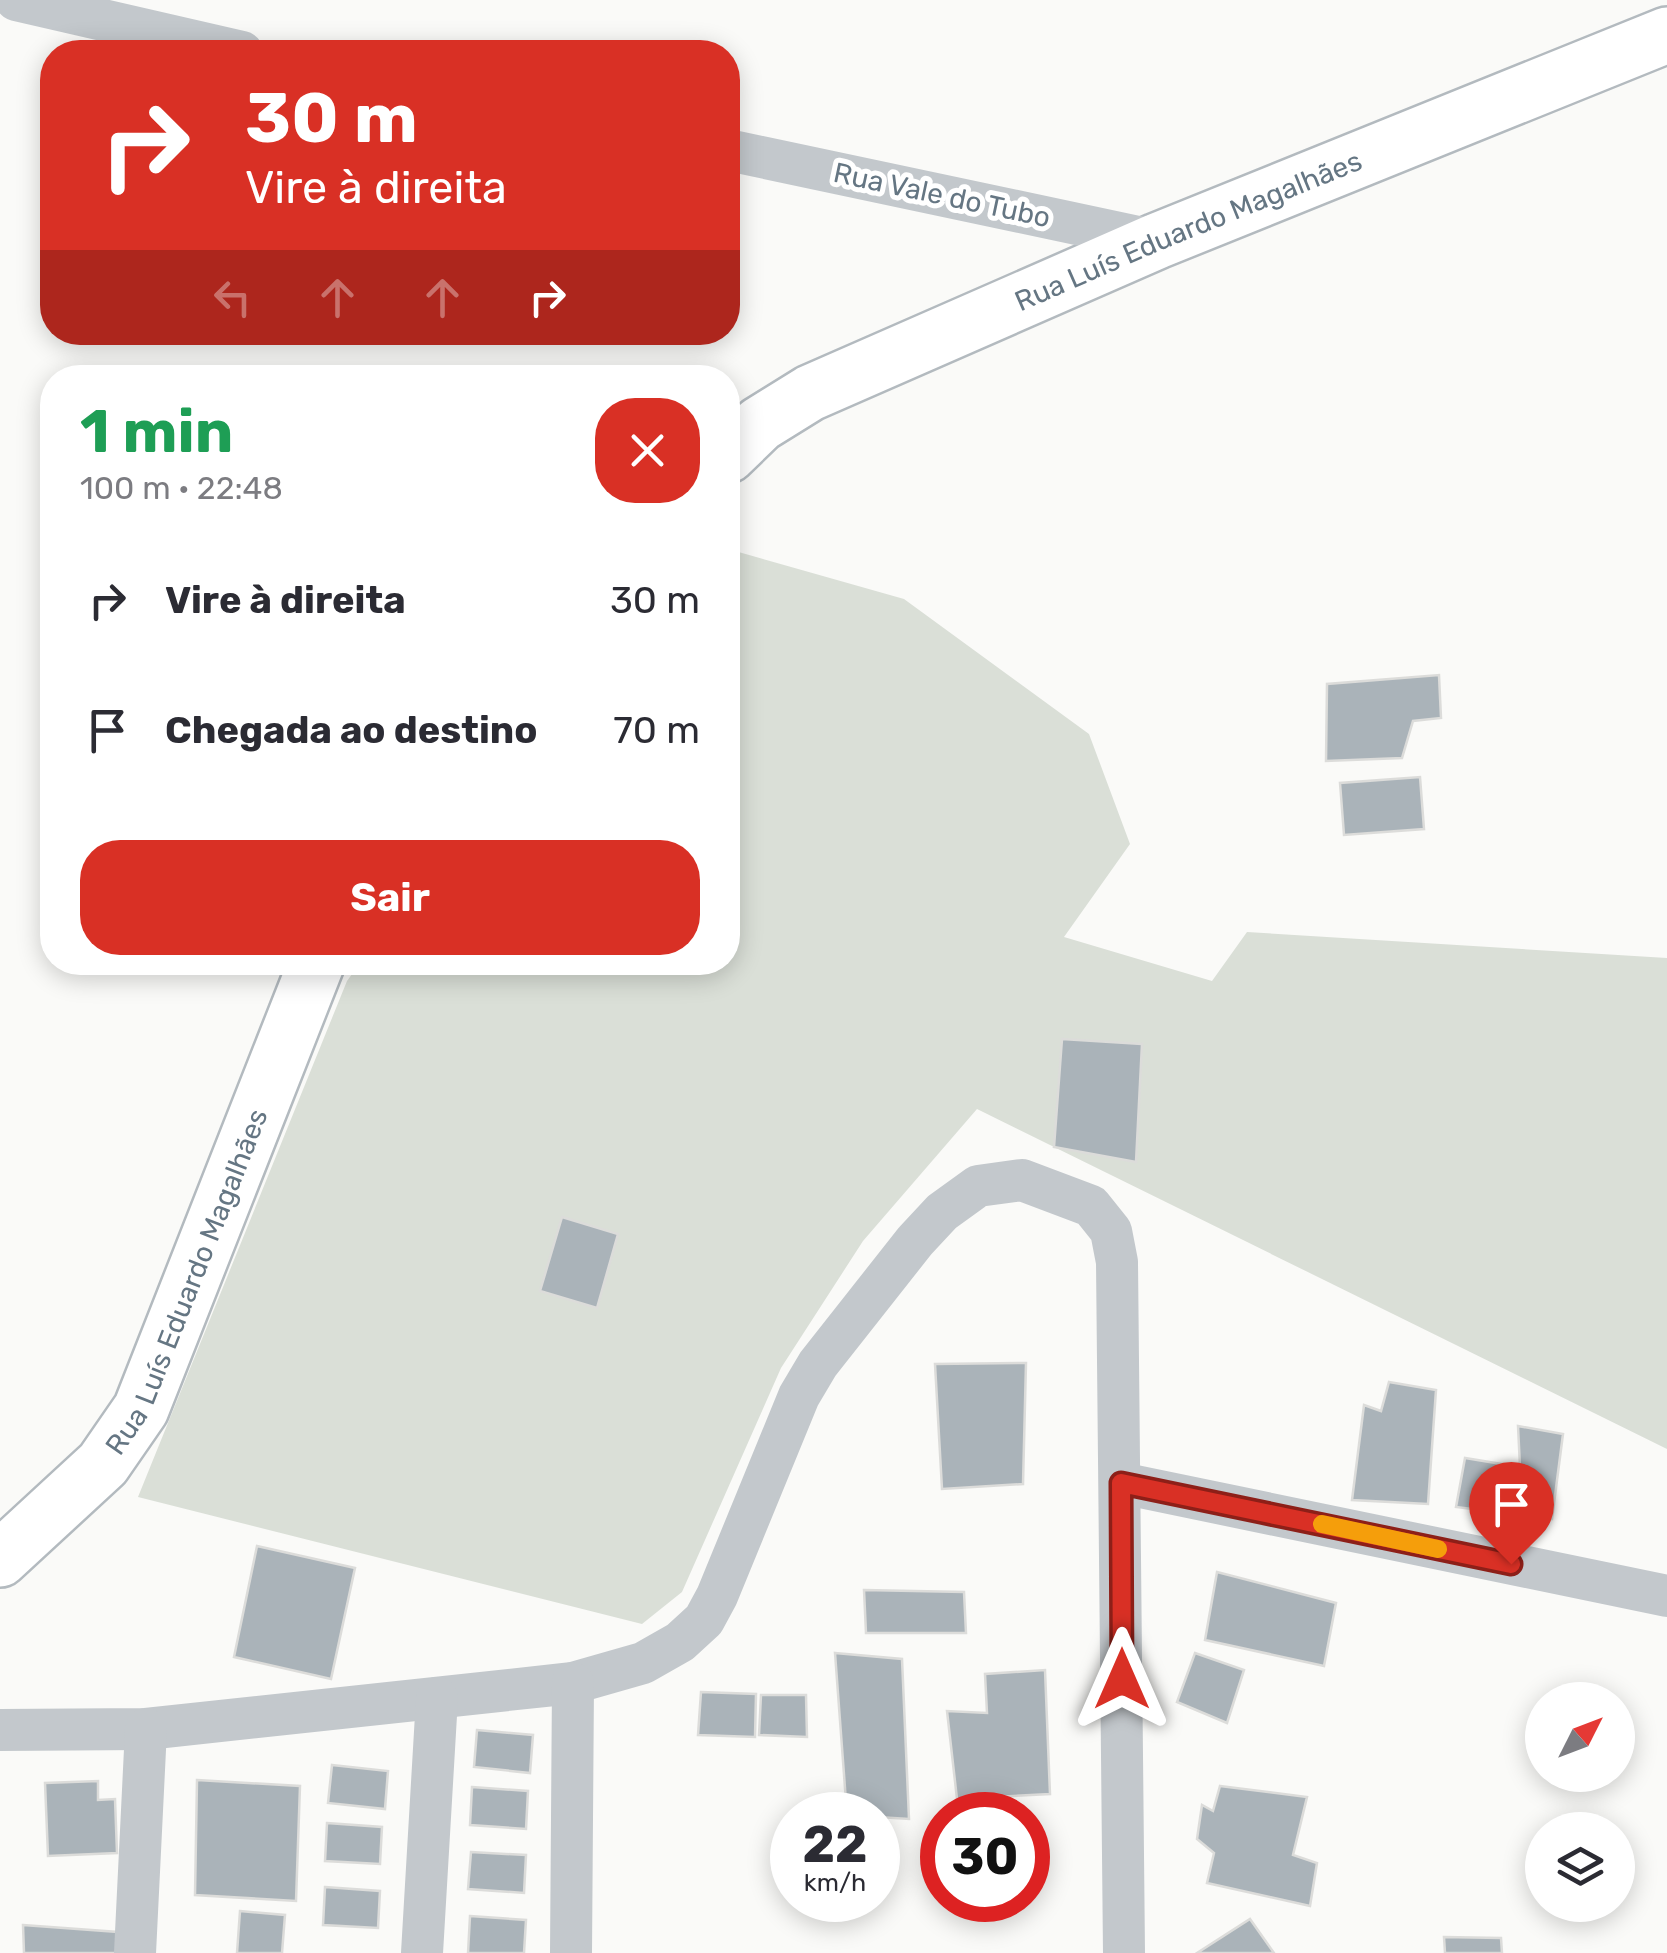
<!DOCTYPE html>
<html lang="pt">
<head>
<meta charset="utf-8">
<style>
  :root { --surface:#fff; --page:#f7f7f7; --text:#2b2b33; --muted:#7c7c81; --accent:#d93025 }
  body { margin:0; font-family:Rubik,sans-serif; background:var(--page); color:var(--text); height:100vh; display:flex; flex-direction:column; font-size:38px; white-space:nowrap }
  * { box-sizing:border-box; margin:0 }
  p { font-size:32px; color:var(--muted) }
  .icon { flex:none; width:55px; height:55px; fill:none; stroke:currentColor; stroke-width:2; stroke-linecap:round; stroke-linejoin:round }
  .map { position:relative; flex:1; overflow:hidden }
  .panel { position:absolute; left:40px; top:365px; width:700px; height:610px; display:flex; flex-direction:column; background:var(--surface); border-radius:40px; box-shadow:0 5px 25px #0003 }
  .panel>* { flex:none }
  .top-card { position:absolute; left:40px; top:40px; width:700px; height:305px; border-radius:40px; box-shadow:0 5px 25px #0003; background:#d93025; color:#fff; overflow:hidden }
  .needle { width:65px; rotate:48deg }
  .tools { position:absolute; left:1525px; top:1682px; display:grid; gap:20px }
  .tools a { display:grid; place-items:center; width:110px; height:110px; border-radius:50%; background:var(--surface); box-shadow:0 5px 25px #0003; font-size:50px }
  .speed { position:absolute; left:770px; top:1792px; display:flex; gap:20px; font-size:50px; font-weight:700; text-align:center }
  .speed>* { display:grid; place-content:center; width:130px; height:130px; border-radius:50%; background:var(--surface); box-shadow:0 5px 25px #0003; line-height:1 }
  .speed small { font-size:25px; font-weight:400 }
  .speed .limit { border:15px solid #d22; background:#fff; color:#111 }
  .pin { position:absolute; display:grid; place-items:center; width:85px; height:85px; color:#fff; margin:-102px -42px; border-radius:50% 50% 50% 0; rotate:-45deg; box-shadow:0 0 10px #0007 }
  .pin .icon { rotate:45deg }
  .me { position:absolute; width:110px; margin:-55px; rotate:0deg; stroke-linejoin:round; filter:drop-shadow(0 0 8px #0008) }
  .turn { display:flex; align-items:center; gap:35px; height:210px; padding:0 40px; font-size:45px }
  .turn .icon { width:130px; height:130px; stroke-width:2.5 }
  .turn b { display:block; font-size:70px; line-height:85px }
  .lanes { display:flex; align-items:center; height:95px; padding:0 40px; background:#0003; justify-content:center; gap:50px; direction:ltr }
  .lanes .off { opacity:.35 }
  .round { display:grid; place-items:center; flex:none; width:105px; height:105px; border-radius:40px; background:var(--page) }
  .headline { display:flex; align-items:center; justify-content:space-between; height:170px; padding:0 40px }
  h1 { font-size:60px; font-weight:700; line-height:75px; color:#1e9e55 }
  .primary-button { display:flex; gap:20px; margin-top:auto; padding:20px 40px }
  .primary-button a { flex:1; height:115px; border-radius:40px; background:var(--accent); color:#fff; font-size:40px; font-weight:700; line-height:115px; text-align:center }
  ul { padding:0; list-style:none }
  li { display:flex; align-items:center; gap:30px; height:130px; padding:0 40px }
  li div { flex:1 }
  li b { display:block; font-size:38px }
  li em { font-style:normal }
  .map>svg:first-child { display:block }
</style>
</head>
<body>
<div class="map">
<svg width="1667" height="1953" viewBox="0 0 1667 1953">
  <rect width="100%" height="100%" fill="#fafaf8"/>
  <polygon fill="#dadfd7" points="728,549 904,599 1089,734 1130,844 1064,937 1212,981 1247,932 1667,958 1667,1449 977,1109 863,1241 781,1368 682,1592 642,1624 138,1497 347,981 360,963 728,962"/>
  <g fill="#aab3b9" stroke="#dcdcda" stroke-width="2.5">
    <polygon points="1439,675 1441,718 1413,721 1402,758 1326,761 1327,684"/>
    <polygon points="1420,777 1424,829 1344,835 1340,783"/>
    <polygon points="1062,1039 1142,1044 1136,1162 1054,1147"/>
    <polygon points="562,1217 618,1234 597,1308 540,1291"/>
    <polygon points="1026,1363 1023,1484 942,1489 935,1364"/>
    <polygon points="1389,1382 1436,1390 1428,1504 1352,1500 1364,1405 1381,1411"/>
    <polygon points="1518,1426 1563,1434 1552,1519 1456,1507 1465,1458 1520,1467"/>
    <polygon points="257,1546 355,1568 331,1679 234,1657"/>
    <polygon points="1217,1572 1336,1603 1324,1666 1205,1640"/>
    <polygon points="864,1590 964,1592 966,1633 866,1633"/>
    <polygon points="835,1653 902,1659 909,1819 847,1815"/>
    <polygon points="1195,1653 1244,1670 1227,1723 1177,1702"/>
    <polygon points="1045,1670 1050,1794 957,1799 947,1711 987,1713 985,1674"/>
    <polygon points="701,1692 756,1694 755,1737 698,1735"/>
    <polygon points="761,1695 806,1695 807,1737 759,1735"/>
    <polygon points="477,1730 533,1735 530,1773 474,1767"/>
    <polygon points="332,1765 388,1771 385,1809 328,1803"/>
    <polygon points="197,1780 300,1786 296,1901 195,1895"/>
    <polygon points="98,1781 98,1800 115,1799 117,1853 48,1856 45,1783"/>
    <polygon points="1220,1786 1307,1797 1293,1855 1317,1863 1310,1906 1207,1883 1214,1853 1197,1839 1202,1805 1213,1811"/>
    <polygon points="472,1787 528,1791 526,1829 470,1825"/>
    <polygon points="327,1823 382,1827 380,1864 325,1861"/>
    <polygon points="471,1852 526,1855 524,1893 468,1889"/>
    <polygon points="325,1887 380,1891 378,1928 323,1925"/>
    <polygon points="240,1911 285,1915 282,1953 237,1953"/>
    <polygon points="470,1916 526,1920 524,1953 468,1953"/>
    <polygon points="1250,1919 1274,1953 1197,1953"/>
    <polygon points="23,1925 118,1932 118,1953 24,1953"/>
    <polygon points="1444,1937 1501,1938 1502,1953 1445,1953"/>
  </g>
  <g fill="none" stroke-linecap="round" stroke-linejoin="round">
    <g stroke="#b3babf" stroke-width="60">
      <g id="secondary">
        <path id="s1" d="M728,455L760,424L810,393L1157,241L1667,35"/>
        <path id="s2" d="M0,1559L103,1464L141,1409L317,962"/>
      </g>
    </g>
    <g stroke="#c3c8cc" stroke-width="42">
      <polyline points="16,0 242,52"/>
      <polyline points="728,150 1157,241"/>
      <polyline points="1121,1483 1667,1596"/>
      <polyline points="0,1730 146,1729 573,1683 643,1663 680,1642 704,1620 717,1596 799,1396 818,1364 915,1241 942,1212 978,1186 1022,1180 1091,1206 1111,1231 1117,1262 1124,1953"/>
      <polyline points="135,1953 146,1729"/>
      <polyline points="422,1953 437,1698"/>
      <polyline points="571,1953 573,1683"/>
    </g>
    <use href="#secondary" stroke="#fff" stroke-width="55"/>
  </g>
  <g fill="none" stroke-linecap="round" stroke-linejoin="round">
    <g stroke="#8d1f18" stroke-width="25">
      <polyline id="route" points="1122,1679 1121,1483 1511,1564"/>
    </g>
    <use href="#route" stroke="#d93025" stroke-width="18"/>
    <polyline stroke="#f59e0b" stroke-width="18" points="1322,1524 1438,1549"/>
  </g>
  <g text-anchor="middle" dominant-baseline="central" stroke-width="10" stroke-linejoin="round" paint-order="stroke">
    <g font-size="28" fill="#657683" stroke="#fff">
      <text transform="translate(942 195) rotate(12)">Rua Vale do Tubo</text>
      <text stroke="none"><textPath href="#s1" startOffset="515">Rua Luís Eduardo Magalhães</textPath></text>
      <text stroke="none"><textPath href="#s2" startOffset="342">Rua Luís Eduardo Magalhães</textPath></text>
    </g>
  </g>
</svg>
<div class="tools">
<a><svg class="needle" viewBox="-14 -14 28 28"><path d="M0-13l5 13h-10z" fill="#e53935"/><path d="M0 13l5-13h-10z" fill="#7c7c81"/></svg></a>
<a><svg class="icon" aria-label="layers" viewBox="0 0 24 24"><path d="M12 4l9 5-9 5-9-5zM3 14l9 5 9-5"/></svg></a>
</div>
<div class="speed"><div>22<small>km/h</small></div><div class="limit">30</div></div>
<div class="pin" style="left:1511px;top:1564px;background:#d93025"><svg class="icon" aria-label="arrive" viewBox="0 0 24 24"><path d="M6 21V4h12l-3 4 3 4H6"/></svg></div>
<svg class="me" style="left:1122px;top:1679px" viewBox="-20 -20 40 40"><path d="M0-17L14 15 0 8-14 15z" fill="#d93025" stroke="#fff" stroke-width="4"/></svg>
<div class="top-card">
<div class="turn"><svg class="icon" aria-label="right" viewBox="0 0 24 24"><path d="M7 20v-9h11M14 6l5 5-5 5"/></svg><div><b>30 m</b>Vire à direita</div></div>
<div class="lanes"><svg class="icon off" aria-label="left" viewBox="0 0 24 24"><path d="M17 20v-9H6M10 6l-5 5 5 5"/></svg><svg class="icon off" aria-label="ahead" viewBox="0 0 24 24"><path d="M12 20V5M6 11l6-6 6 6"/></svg><svg class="icon off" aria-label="ahead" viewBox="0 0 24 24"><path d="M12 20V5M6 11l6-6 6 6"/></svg><svg class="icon" aria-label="right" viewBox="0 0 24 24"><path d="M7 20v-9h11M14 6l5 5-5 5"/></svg></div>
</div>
<section class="panel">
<div class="headline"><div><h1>1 min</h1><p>100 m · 22:48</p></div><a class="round" style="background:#d93025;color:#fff"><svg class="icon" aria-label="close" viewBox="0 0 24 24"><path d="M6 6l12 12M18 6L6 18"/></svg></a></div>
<ul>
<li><svg class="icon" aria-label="right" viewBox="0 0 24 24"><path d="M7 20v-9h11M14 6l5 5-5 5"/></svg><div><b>Vire à direita</b></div><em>30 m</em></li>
<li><svg class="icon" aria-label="arrive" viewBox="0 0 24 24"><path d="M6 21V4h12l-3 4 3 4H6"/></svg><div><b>Chegada ao destino</b></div><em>70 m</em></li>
</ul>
<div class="primary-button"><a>Sair</a></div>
</section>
</div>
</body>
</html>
